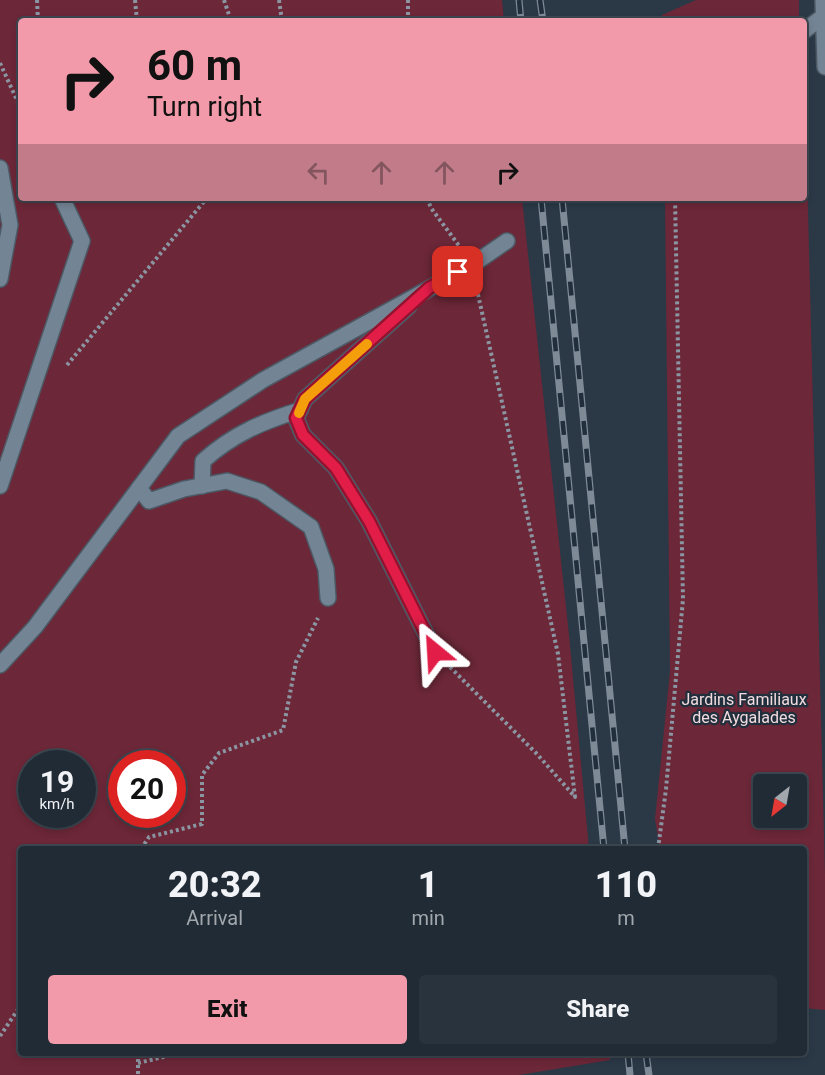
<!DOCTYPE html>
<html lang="en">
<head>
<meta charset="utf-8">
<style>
  :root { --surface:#202b35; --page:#28333d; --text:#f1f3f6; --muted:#a2a7ad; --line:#3d4750; --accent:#f39aaa }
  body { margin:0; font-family:Roboto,sans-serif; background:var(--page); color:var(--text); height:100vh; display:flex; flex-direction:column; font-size:22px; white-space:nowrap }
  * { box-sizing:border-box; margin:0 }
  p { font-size:20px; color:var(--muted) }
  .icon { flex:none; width:33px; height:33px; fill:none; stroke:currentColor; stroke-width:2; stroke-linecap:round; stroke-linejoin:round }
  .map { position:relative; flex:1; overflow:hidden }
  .details { position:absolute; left:18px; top:846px; width:789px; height:210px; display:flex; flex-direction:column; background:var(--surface); border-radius:6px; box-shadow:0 3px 9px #0003,0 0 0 2px var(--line) }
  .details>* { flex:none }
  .hud { position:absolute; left:18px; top:18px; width:789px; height:183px; border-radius:6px; box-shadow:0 3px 9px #0003,0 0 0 2px var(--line); background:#f39aaa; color:#111; overflow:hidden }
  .needle { width:39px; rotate:211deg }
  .fabs { position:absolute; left:753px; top:774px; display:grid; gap:12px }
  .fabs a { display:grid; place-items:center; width:54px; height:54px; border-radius:6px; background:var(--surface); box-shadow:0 3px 9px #0003,0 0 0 2px var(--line); font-size:30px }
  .speed { position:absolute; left:18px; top:750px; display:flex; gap:12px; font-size:30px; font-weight:700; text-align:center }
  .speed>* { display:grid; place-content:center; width:78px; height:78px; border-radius:50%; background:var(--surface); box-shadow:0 3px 9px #0003,0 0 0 2px var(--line); line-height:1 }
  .speed small { font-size:15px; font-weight:400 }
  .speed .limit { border:9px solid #d22; background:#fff; color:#111 }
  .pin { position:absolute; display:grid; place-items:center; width:51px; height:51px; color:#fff; margin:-26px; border-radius:12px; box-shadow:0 3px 9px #0006 }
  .me { position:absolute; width:66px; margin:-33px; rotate:333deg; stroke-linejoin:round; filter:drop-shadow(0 0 4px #0008) }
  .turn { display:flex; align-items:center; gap:21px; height:126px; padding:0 30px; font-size:27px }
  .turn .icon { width:78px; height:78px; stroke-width:2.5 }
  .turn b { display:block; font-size:42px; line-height:51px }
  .lanes { display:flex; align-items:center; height:57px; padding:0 30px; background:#0003; justify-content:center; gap:30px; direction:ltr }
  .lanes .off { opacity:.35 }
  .eta { display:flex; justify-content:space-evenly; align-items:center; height:102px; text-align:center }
  .eta b { font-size:36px; font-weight:800; line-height:42px }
  .primary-button { display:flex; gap:12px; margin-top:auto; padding:12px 30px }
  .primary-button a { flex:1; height:69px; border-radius:6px; background:var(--accent); color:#111; font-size:24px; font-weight:800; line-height:69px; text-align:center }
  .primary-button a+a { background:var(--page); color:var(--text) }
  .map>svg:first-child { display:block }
</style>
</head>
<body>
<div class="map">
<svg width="825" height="1075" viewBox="0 0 825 1075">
  <rect width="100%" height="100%" fill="#2b3947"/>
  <g fill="#6c2738" fill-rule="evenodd">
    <path d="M0,0H502L504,21H21V198H522L569,635L589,849H21V1053H610V1060L519,1075H0ZM32,764H82V814H32ZM122,764H172V814H122Z"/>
    <polygon points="696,0 799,0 799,21 662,21 662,15"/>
    <path d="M804,54L825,874V1010L804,1008V849H660L655,819L670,671L665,198H804ZM764,784H796V818H764Z"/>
  </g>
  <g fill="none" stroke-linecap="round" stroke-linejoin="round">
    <g stroke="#4c5864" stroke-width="18">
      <g id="lane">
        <polyline points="804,31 825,15"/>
        <polyline points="0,168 10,225 0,279"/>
        <polyline points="409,306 305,399 296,418 303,435 336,468 369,521 435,652"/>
        <polyline points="0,486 82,241 62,198"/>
        <path d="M202,486L203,461C233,434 262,422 300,410"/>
        <polyline points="139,488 149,501 184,489 227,481 261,492 311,527 326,569 328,598"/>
        <polyline points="0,665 35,627 178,436 263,380 472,265 507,241"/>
      </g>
    </g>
    <g stroke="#4c5864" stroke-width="18">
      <polyline id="secondary" points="823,0 825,67"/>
    </g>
    <g stroke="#8b96a2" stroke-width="4" stroke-dasharray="3 3" stroke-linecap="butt">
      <polyline points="37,0 38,21"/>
      <polyline points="135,0 137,21"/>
      <polyline points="224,0 231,21"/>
      <polyline points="279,0 282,21"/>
      <polyline points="408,0 408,21"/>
      <polyline points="0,63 21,109"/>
      <polyline points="427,198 431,208 460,247"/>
      <polyline points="67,365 207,198"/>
      <polyline points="450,667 537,754 575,797 558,654 477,290"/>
      <polyline points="141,849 149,837 202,824 202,775 219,753 283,730 296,662 318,618"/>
      <polyline points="658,849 666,789 683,599 675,198"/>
      <polyline points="0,1036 21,1005"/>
      <polyline points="138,1053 138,1075"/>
      <polyline points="138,1063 180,1053"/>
    </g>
    <use href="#lane" stroke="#738494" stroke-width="15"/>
    <use href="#secondary" stroke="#738494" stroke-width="15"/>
    <g stroke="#7e8a96" stroke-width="7">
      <g id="rail">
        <polyline points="519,0 521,21"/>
        <polyline points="540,0 543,21"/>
        <polyline points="541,198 604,849"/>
        <polyline points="562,198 625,849"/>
        <polyline points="628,1053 630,1075"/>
        <polyline points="646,1053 649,1075"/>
      </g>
    </g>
    <use href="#rail" stroke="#212f3d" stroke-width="4.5" stroke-dasharray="14" stroke-linecap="butt"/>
  </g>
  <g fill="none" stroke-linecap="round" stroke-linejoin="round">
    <g stroke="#92132f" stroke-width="15">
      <polyline id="route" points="435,652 369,521 336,468 303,435 296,418 305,399 429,288 458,272"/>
    </g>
    <use href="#route" stroke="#e11d48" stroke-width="10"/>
    <polyline stroke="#f59e0b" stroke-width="10" points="299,413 305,399 367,344"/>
  </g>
  <g text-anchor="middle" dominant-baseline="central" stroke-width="4.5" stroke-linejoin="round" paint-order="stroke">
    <g font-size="16" fill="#f2dbde" stroke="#212f3d">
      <text x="744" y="699">Jardins Familiaux<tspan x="744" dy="18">des Aygalades</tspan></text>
    </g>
  </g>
</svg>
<div class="fabs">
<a><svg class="needle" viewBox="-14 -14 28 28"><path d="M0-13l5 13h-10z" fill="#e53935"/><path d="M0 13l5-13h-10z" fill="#a2a7ad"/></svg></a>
</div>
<div class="speed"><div>19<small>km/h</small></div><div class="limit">20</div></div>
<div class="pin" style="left:458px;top:272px;background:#d93025"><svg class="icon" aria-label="arrive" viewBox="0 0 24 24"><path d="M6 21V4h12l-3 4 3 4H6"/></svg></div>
<svg class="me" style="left:435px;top:652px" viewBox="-20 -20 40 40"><path d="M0-17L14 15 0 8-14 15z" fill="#e11d48" stroke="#fff" stroke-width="4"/></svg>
<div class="hud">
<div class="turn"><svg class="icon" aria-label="right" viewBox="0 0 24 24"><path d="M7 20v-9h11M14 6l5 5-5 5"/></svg><div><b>60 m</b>Turn right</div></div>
<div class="lanes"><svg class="icon off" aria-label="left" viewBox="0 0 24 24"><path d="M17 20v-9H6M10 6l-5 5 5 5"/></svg><svg class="icon off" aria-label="ahead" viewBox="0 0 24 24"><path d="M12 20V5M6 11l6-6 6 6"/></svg><svg class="icon off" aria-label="ahead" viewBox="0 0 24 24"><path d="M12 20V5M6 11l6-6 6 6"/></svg><svg class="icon" aria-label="right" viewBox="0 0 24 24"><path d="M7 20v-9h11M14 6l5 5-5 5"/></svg></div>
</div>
<section class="details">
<div class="eta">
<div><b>20:32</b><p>Arrival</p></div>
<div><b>1</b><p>min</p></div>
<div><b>110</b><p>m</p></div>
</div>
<div class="primary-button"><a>Exit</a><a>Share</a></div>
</section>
</div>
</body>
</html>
